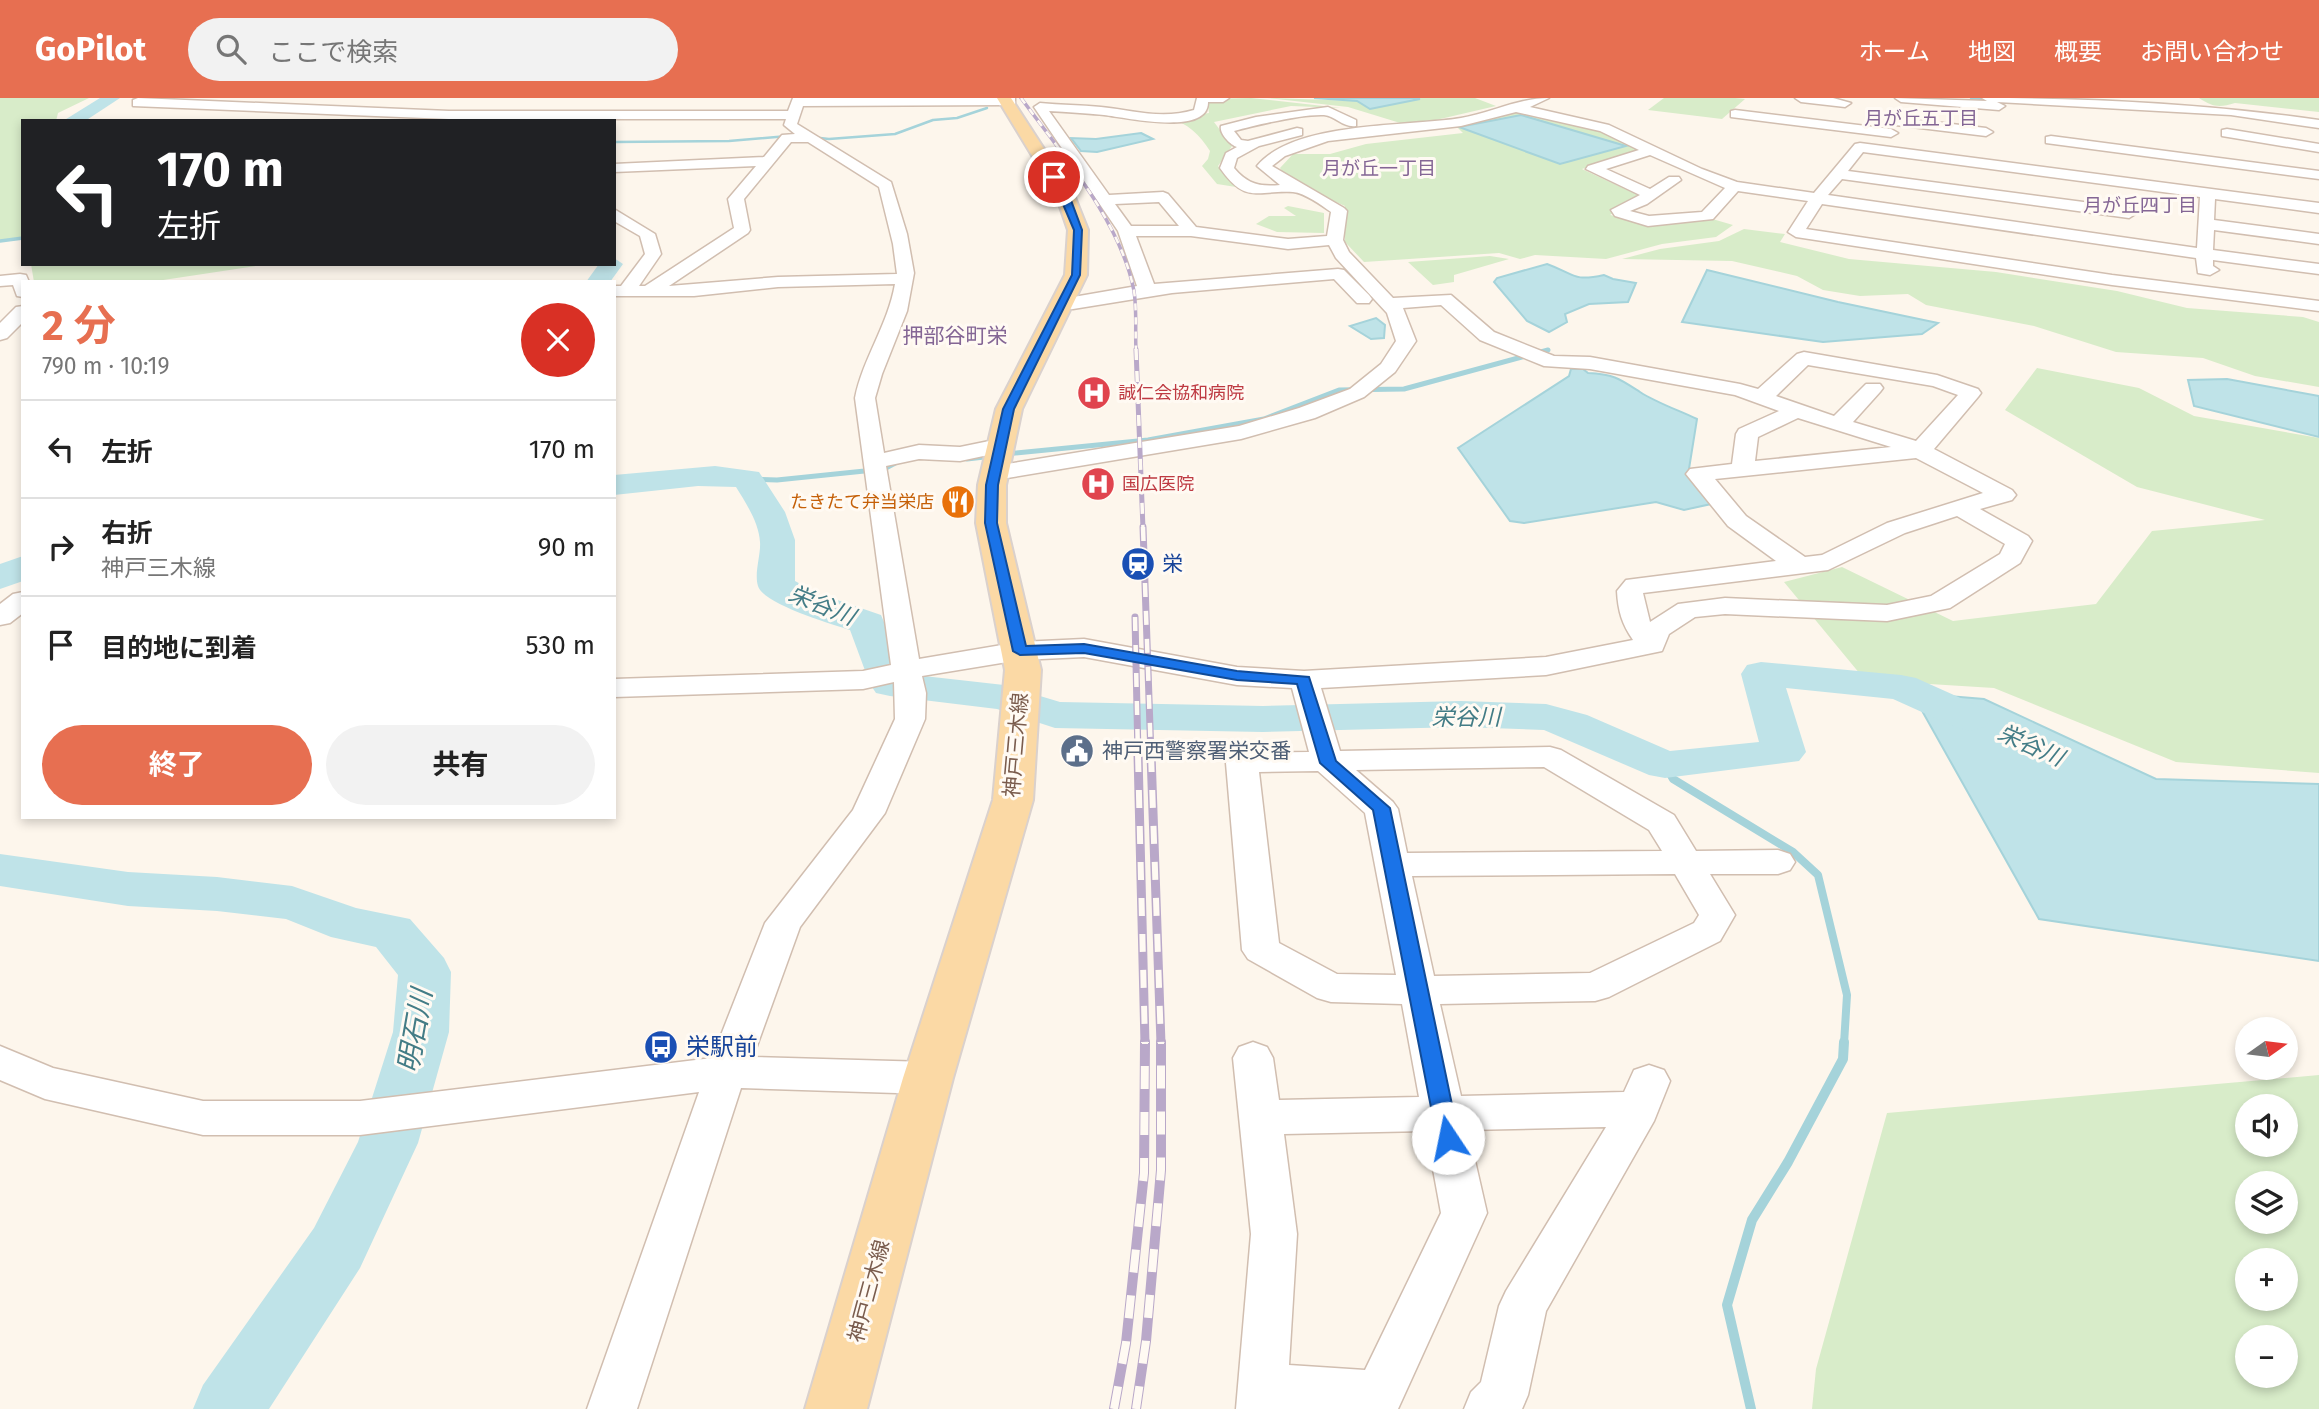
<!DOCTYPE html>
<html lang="ja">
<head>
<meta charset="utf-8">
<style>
  :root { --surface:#fff; --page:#f2f2f2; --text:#222; --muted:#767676; --line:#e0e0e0; --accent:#e76f51 }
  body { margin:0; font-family:"Fira Sans","Noto Sans JP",sans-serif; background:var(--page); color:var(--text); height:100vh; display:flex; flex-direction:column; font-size:26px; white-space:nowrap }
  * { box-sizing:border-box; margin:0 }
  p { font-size:23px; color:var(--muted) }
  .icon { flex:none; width:38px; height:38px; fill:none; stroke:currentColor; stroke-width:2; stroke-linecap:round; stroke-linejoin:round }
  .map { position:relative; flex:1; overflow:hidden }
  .side { position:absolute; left:21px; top:182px; width:595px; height:539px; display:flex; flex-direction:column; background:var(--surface); border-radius:0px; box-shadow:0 4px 10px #0003 }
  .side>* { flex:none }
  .guide { position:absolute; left:21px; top:21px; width:595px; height:147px; border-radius:0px; box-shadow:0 4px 10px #0003; background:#202124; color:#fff; overflow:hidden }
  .needle { width:46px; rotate:76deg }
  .controls { position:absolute; left:2235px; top:919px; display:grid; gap:14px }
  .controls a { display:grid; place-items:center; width:63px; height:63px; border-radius:50%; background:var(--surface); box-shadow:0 4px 10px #0003; font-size:35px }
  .pin { position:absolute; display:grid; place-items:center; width:60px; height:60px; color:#fff; margin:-30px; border:4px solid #fff; border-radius:50%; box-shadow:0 2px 7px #0007 }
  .me { position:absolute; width:77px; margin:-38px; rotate:349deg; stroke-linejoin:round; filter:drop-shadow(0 0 5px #0008) }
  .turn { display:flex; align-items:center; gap:24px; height:147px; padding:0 21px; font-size:32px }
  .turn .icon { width:91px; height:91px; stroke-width:2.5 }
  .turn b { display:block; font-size:49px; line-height:60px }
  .round { display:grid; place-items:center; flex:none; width:74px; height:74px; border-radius:37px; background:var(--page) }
  .head { display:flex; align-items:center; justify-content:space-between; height:119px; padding:0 21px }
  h1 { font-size:42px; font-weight:700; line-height:52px; color:var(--accent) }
  .primary-button { display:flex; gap:14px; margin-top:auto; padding:14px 21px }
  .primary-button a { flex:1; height:80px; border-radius:42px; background:var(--accent); color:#fff; font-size:28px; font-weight:700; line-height:80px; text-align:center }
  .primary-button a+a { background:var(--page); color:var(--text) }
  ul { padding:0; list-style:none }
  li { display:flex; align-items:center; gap:21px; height:98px; padding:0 21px; border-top:2px solid var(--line) }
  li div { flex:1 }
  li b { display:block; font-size:26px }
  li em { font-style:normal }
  header { display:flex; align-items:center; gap:42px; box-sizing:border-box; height:98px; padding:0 35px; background:var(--accent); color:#fff }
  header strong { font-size:33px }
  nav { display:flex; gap:38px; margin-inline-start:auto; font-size:24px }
  .search { width:490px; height:63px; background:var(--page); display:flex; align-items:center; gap:18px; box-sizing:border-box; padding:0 24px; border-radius:38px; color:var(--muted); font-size:26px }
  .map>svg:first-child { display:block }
</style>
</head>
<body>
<header>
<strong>GoPilot</strong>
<div class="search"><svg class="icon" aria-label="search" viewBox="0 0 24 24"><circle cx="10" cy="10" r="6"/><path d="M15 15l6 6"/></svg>ここで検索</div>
<nav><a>ホーム</a><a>地図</a><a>概要</a><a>お問い合わせ</a></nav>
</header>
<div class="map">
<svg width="2319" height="1311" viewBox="0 0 2319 1311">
  <rect width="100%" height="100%" fill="#fdf6ec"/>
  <g fill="#d8ecc9" fill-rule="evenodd">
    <polygon points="0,0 89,0 58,15 56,23 23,23 23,139 0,142"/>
    <path d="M1251,0L1341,10L1291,8L1214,24L1232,48L1218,68L1236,89L1217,86L1202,68L1208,61L1210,53C1200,37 1187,24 1169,21L1209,15L1207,1Z"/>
    <polygon points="1267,0 1358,3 1371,11 1416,0 1412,0 1475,0 1496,8 1410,28 1348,9"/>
    <polygon points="1664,0 1735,0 1745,1 1722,21 1648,12"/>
    <path d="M2199,0H2319V14L2235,5C2219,10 2213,9 2199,0Z"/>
    <polygon points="1518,14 1592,30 1641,53 1582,71 1640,98 1610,117 1645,124 1709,120 1733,127 1716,139 1662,146 1606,161 1535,157 1520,161 1499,155 1364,164 1345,144 1345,108 1288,83 1280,70 1293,56 1330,56 1366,46 1463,35 1456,28"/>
    <polygon points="1288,108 1324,115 1324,135 1277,134 1256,126 1269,118 1296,118 1284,110"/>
    <polygon points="1744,131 1785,136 1780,144 1849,161 1996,174 2117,193 2187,210 2303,219 2319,224 2319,289 2255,278 2203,260 2116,254 2034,228 1926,207 1908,196 1860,198 1823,192 1797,178 1732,163 1622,161 1660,151 1719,143"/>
    <polygon points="1490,158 1509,161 1454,177 1454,184 1433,187 1408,164"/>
    <polygon points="31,166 269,166 150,184 34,184"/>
    <polygon points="2037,270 2139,290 2194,318 2319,340 2319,675 2176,664 1994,590 1865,582 1784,484 1842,469 1953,523 2096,506 2152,433 2265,422 2137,389 2005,312"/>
    <path d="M2319,977V1311H1812L1816,1271L1887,1015ZM2247,1008H2286V1046H2247ZM2247,1085H2286V1124H2247ZM2247,1162H2286V1200H2247ZM2247,1239H2286V1278H2247Z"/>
  </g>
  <g fill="#bfe3e8" stroke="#a5d3da" stroke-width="2">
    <polygon points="1314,0 1412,0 1420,1 1370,11 1357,3"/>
    <polygon points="1521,17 1626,48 1560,66 1459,29"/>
    <polygon points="1141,35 1153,41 1097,54 1081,53 1071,40 1096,41"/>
    <path d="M1547,166C1575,176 1572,184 1604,177L1613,181L1636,185L1628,204L1589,206L1565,216L1567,224L1549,234L1527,223L1494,184L1497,180Z"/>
    <polygon points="1707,172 1838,204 1938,225 1922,236 1823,244 1682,224"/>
    <polygon points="1376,220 1385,227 1384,240 1371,241 1350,228"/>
    <path d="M1571,271H1583L1588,275C1614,276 1620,281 1640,294C1657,305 1678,312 1697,321L1688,377L1711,406L1684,412L1656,404L1524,425L1510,423L1458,350L1569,278Z"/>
    <polygon points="2227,281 2319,298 2319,339 2194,308 2188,282"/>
    <polygon points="1912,595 1984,601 2156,681 2319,686 2319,863 2039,821"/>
  </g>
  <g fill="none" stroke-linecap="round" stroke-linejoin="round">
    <g stroke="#a5d3da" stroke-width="2.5">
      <polyline points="1971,0 1991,2"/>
      <polyline points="811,39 829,41 895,36 933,22 957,20 987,10"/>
      <polyline points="614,44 729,43 799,37"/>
    </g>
    <polyline stroke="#a5d3da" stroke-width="3.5" points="0,143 23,140"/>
    <g stroke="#a5d3da" stroke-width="5">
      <polyline points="1005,356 1148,342 1264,321 1339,292 1404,291 1548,252"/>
      <polyline points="967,361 993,358"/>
      <polyline points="748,381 777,382 884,371 899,363"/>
    </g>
    <polyline stroke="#a5d3da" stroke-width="8" points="1665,667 1673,681 1793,754 1818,777 1847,897 1844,946"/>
    <polyline stroke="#a5d3da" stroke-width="10" points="1751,1311 1727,1207 1752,1122 1788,1064 1843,961 1844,944"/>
    <g fill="#bfe3e8" fill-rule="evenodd">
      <polygon points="100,0 120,0 85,23 63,23"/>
      <polygon points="614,160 623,166 610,184 586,184 599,166 614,166"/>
      <path d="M715,368L759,374L785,414L795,442V483L817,495L881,517L906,576L1004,587L1060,604L1263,608L1461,603L1546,606L1587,617L1670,653L1759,644L1741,576L1747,567L1761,564L1901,577L1916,580L1985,611L1991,620L1985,629L1970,633L1955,629L1893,601L1786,590L1806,654L1799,663L1665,680L1649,677L1544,632L1461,629L1263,634L1055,630L997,611L890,598L876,595L870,586L850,532C832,526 763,506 758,488C754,475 761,457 760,444C759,425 746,405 736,389L698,388L614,397V377Z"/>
      <polygon points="23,458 23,483 0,491 0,466"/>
      <polygon points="0,756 128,774 217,779 292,788 356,810 410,821 444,860 451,874 449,934 418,1045 360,1170 269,1311 193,1311 203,1287 314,1130 358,1044 393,934 398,877 376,849 331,839 286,821 217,813 128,808 0,788"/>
    </g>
    <g stroke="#d1beb0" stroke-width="3">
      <g id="minor">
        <path d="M138,0L449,13H788L793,0H1015V6L1011,7L803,8L797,26L891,84L907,136L914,175L907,213L882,276L875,300L884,355L919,347L960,349L999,341L1007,343L1010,348L1007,353L960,363L919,361L886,368L919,561L1020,544L1084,541L1237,569L1304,573L1546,559L1633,542C1622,526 1618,513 1617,493L1626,482L1776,463L1728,428L1686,376L1690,371L1732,366L1736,336L1739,331L1779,313L1735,297L1590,271L1544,268L1480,242L1441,207L1403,210L1416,243L1395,274L1364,299L1315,320L1241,341L995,382L987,380L983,375L987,370L995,368L1239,328L1299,310L1350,291L1381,266L1396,243L1387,215L1336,160L1329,147L1288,151L1191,138H1136L1154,186L1338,171L1344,172L1369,197L1372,201L1369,205H1357L1334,181L1172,195L1073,211L1056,210L1053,206L1056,202L1137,188L1118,133L1034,9L1040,5C1060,7 1081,7 1101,9C1133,12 1161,22 1194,12L1197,0H1229L1223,4H1208C1209,39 1123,19 1104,17C1086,15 1067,14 1049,13L1109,97L1163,94L1168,96L1196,129L1288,141L1327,138L1331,114C1321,107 1305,95 1293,94C1257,92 1246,107 1220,70L1226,55L1237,49C1230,47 1219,35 1221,28L1256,19L1328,9L1356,22V28C1343,30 1336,18 1324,17C1301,16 1257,27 1234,33L1241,42L1248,43L1297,30L1302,31V37L1259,48L1237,60L1234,70C1247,86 1260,89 1280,87L1257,68C1294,23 1406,29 1461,20C1491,15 1519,0 1549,0L1530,9L1609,27L1702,71L1737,84L1814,95L1855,46L1860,45L2319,105V115L2215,101L2214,122L2319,136V146L2214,132L2213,152L2319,166V176L2213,162V168L2219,172L2210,177L2198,175L2196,160L1822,106L1806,131L2112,177L2319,203V213L2112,187L1796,139L1788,134L1808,103L1738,93L1713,121L1648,128L1615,118L1611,112L1640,97L1586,71L1588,68L1639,52L1600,33L1516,14L1461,28L1328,43L1285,58L1272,68L1344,110L1347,113L1343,142L1349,154L1393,200L1451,197L1494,234L1554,258L1590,259L1740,286L1758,291L1797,256L1804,254L1937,277L1978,291L1981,295L1978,299L1934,351L2012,392L2016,397L2012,402L1980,411L2028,438L2032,443L2020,465L1950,510L1940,512L1887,523L1725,516L1695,519L1669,536L1662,553L1546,577L1321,590L1340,653L1550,649L1561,652L1674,717L1696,753L1778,752L1790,756L1795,764L1790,772L1778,776H1710L1735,817L1720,843L1609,899L1595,903L1440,906L1461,998L1624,994L1634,972L1649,967L1664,972L1670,983L1654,1023L1546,1213L1528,1297L1522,1311H1464L1471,1294L1481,1284L1499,1208L1506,1193L1606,1029L1468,1032L1487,1115L1398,1311H1236L1251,1136L1233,960L1239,949L1253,944L1267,949L1273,960L1279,1002L1419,999L1402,906L1331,904L1317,900L1248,861L1242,852L1226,665L1231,658L1242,655L1309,654L1292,590L1237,587L1084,559L1020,562L922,578L926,595L925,621L885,715L800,829L753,959L928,964L943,969L949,980L943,991L928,996L741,990L637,1311H587L699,994L360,1037H203L45,1001L0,982V948L53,970L203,1003H360L712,960L765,825L853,712L895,621L894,584L863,591L614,599V581L863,573L891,567L855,300C863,260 888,227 895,186L778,189L694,198H614V188H621L645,156L640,138L614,123V111L655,136L661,156L639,188H645L734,130L728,101L756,68L614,74V66L764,59L782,37L795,36L784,27L786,21H449L133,8V2ZM791,44H808L879,89L893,146L897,176L778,179L669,188L748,135L750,132L744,101ZM1863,54L2200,99L2197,150L1828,97L1842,81L2129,120L2137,115L2129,110L1848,73ZM1650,57L1725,90L1702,114L1649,118L1630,113L1647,106L1681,82L1679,79H1669L1650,91L1606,71ZM1159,104L1179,128H1131L1115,106ZM1808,267L1933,288L1958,297L1916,343L1853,324L1880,294L1883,290L1880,286H1866L1834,318L1776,298ZM1798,320L1891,349L1755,363L1758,339ZM1916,360L1983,395L1887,425L1822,457L1805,459L1746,418L1715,381ZM1957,418L2005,446L2000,456L1931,498L1887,507L1725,500L1678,506L1650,524L1643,495L1828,472L1905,435ZM1544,669L1649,732L1662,753L1407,755L1398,711L1393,704L1356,672ZM1318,673L1365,715L1396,877L1337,876L1279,845L1259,674ZM1675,776L1699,817L1694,825L1590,875L1434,878L1412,778ZM1426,1033L1441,1115L1365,1272L1289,1267L1297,1136L1284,1036Z"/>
        <polygon points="1795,0 1833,0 1851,5 1845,9 1801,4"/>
        <path d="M1895,0L1987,3L1982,0C2095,0 2207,6 2319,22V30L2231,17L1997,4L2005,8L1999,12L1901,4Z"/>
        <polygon points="1735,12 1891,31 1898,35 1891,39 1731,19 1731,13"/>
        <polygon points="1892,19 1986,30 1993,34 1986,38 1887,26 1887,20"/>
        <polygon points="2227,31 2319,46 2319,54 2222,38 2222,32"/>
        <polygon points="2051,38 2319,73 2319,81 2046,45 2046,39"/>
        <polygon points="20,176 26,177 29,184 23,184 23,199 17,198 13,187 0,188 0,178"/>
        <polygon points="23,208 23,224 7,240 0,242 0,225 16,209"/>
        <polygon points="23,494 23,515 10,525 0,527 0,506 13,496"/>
      </g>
    </g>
    <g stroke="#dad1cd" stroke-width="4">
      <polygon id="major" points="997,0 1011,0 1074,97 1088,132 1087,177 1022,311 1006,387 1006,425 1041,572 1033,702 953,980 867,1311 805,1311 903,980 993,702 1005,572 976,425 978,387 996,311 1065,177 1068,132 1056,97"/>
    </g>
    <use href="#minor" fill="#fff" fill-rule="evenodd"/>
    <use href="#major" fill="#fbd9a5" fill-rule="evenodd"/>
    <g stroke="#b9a8c9" stroke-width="3.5">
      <path id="rail-far4" d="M1021,0C1062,56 1121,124 1134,193C1137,212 1135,233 1136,252"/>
    </g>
    <g stroke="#b9a8c9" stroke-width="5">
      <polyline id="rail-far3" points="1136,251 1143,431"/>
    </g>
    <g stroke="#b9a8c9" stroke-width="7">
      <g id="rail-far2">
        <polyline points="1143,429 1151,658"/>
        <polyline points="1135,519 1138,658"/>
      </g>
    </g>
    <g stroke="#b9a8c9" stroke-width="9">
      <g id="rail-far1">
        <polyline points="1138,656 1145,946"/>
        <polyline points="1151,656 1161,946"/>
      </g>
    </g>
    <g stroke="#b9a8c9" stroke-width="10">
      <g id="rail">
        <polyline points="1114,1311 1126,1245 1144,1075 1145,944"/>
        <polyline points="1136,1311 1146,1243 1161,1072 1161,944"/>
      </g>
    </g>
    <use href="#rail-far4" stroke="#fffaf3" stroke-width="2.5" stroke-dasharray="7" stroke-linecap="butt"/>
    <use href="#rail-far3" stroke="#fffaf3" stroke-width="3.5" stroke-dasharray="11" stroke-linecap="butt"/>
    <use href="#rail-far2" stroke="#fffaf3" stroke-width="4.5" stroke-dasharray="14" stroke-linecap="butt"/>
    <use href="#rail-far1" stroke="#fffaf3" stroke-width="6" stroke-dasharray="18" stroke-linecap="butt"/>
    <use href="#rail" stroke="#fffaf3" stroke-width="8" stroke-dasharray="23" stroke-linecap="butt"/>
  </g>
  <polygon fill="#1a73e8" stroke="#114b97" stroke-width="2" points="1051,78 1057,78 1069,97 1082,132 1080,177 1014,311 998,387 997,425 1026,548 1084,546 1237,573 1309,579 1336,663 1390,710 1459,1040 1456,1046 1448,1049 1441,1046 1437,1040 1373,712 1320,665 1297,586 1237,582 1084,555 1020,557 1013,553 985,425 986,387 1003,311 1072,177 1074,132"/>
  <defs>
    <g id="hospital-disc" transform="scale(1.75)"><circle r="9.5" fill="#e0444e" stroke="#fffaf3"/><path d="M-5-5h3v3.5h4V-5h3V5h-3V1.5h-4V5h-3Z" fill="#fff"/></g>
    <g id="restaurant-disc" transform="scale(1.75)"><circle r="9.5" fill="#e8710a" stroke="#fffaf3"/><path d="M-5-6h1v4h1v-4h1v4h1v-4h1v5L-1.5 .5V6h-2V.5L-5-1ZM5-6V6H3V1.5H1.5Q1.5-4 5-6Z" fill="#fff"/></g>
    <g id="station-disc" transform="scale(1.75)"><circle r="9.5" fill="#1a4fb4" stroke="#fffaf3"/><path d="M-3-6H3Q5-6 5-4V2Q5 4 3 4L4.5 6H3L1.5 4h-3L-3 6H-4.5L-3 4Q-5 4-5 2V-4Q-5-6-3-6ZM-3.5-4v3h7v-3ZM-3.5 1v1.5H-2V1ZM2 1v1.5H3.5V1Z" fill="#fff"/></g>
    <g id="civic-disc" transform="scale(1.75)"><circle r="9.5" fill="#5c6f8a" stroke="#fffaf3"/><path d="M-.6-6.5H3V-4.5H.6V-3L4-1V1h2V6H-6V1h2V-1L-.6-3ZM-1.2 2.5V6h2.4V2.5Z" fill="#fff"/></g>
    <g id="bus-disc" transform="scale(1.75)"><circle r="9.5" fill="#1a4fb4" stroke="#fffaf3"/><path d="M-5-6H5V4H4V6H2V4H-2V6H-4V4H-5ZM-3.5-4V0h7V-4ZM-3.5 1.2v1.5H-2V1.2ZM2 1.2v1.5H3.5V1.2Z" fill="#fff"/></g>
  </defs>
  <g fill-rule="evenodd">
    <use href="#hospital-disc" x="1094" y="295"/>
    <use href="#hospital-disc" x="1098" y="386"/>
    <use href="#restaurant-disc" x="958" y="404"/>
    <use href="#station-disc" x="1138" y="466"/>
    <use href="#civic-disc" x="1077" y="653"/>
    <use href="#bus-disc" x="661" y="949"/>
  </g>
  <g text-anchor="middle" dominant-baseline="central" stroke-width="6" stroke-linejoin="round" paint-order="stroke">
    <g font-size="18" fill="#be3a42" stroke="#fffaf3" text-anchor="start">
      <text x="1118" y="295">誠仁会協和病院</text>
      <text x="1122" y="386">国広医院</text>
    </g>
    <g font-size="18" fill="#c56008" stroke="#fffaf3" text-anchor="end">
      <text x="934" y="404">たきたて弁当栄店</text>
    </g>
    <g font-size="19" fill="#846695" stroke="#fffaf3">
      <text x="1921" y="20">月が丘五丁目</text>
      <text x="1379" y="70">月が丘一丁目</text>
      <text x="2140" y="107">月が丘四丁目</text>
    </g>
    <g font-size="21" fill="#846695" stroke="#fffaf3">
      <text x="955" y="238">押部谷町栄</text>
    </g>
    <g font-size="21" fill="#164399" stroke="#fffaf3" text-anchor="start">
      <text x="1162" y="466">栄</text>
    </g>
    <g font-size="21" fill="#7a5c4d" stroke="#fffaf3">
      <text transform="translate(1016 647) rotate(-85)">神戸三木線</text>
      <text transform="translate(869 1193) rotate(-75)">神戸三木線</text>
    </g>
    <g font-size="21" fill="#4e5e75" stroke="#fffaf3" text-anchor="start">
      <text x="1102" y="653">神戸西警察署栄交番</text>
    </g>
    <g font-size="23" font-style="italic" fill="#437c86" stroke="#fffaf3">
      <text transform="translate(822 507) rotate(22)">栄谷川</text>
      <text x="1466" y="619">栄谷川</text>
      <text transform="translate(2031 647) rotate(24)">栄谷川</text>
    </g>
    <g font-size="24" fill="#164399" stroke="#fffaf3" text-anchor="start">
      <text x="686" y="949">栄駅前</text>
    </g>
    <g font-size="28" font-style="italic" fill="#437c86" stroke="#fffaf3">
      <text transform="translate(415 933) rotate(-80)">明石川</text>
    </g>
  </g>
</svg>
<div class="controls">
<a><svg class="needle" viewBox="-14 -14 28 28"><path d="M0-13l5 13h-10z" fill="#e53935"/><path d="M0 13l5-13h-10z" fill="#767676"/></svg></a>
<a><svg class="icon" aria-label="sound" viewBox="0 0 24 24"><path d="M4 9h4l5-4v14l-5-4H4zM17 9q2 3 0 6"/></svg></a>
<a><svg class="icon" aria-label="layers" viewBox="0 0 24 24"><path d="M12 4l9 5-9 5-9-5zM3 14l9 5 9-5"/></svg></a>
<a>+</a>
<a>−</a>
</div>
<div class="pin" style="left:1054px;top:79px;background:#d93025"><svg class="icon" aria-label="arrive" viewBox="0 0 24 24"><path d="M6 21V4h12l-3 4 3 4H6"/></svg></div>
<svg class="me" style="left:1448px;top:1040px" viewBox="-20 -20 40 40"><circle r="19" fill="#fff"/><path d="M0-13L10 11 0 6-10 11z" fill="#1a73e8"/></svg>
<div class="guide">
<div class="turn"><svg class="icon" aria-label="left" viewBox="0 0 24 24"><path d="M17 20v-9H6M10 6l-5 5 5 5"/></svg><div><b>170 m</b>左折</div></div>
</div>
<section class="side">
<div class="head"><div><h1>2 分</h1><p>790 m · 10:19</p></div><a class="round" style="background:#d93025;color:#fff"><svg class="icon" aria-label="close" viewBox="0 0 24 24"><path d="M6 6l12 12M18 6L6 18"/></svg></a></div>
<ul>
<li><svg class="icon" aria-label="left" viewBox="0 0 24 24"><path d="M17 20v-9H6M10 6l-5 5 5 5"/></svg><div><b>左折</b></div><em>170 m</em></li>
<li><svg class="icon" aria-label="right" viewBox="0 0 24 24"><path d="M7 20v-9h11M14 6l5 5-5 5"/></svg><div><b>右折</b><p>神戸三木線</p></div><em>90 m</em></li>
<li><svg class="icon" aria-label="arrive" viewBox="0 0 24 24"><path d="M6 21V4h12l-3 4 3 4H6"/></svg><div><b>目的地に到着</b></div><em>530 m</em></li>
</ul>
<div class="primary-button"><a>終了</a><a>共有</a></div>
</section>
</div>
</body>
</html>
